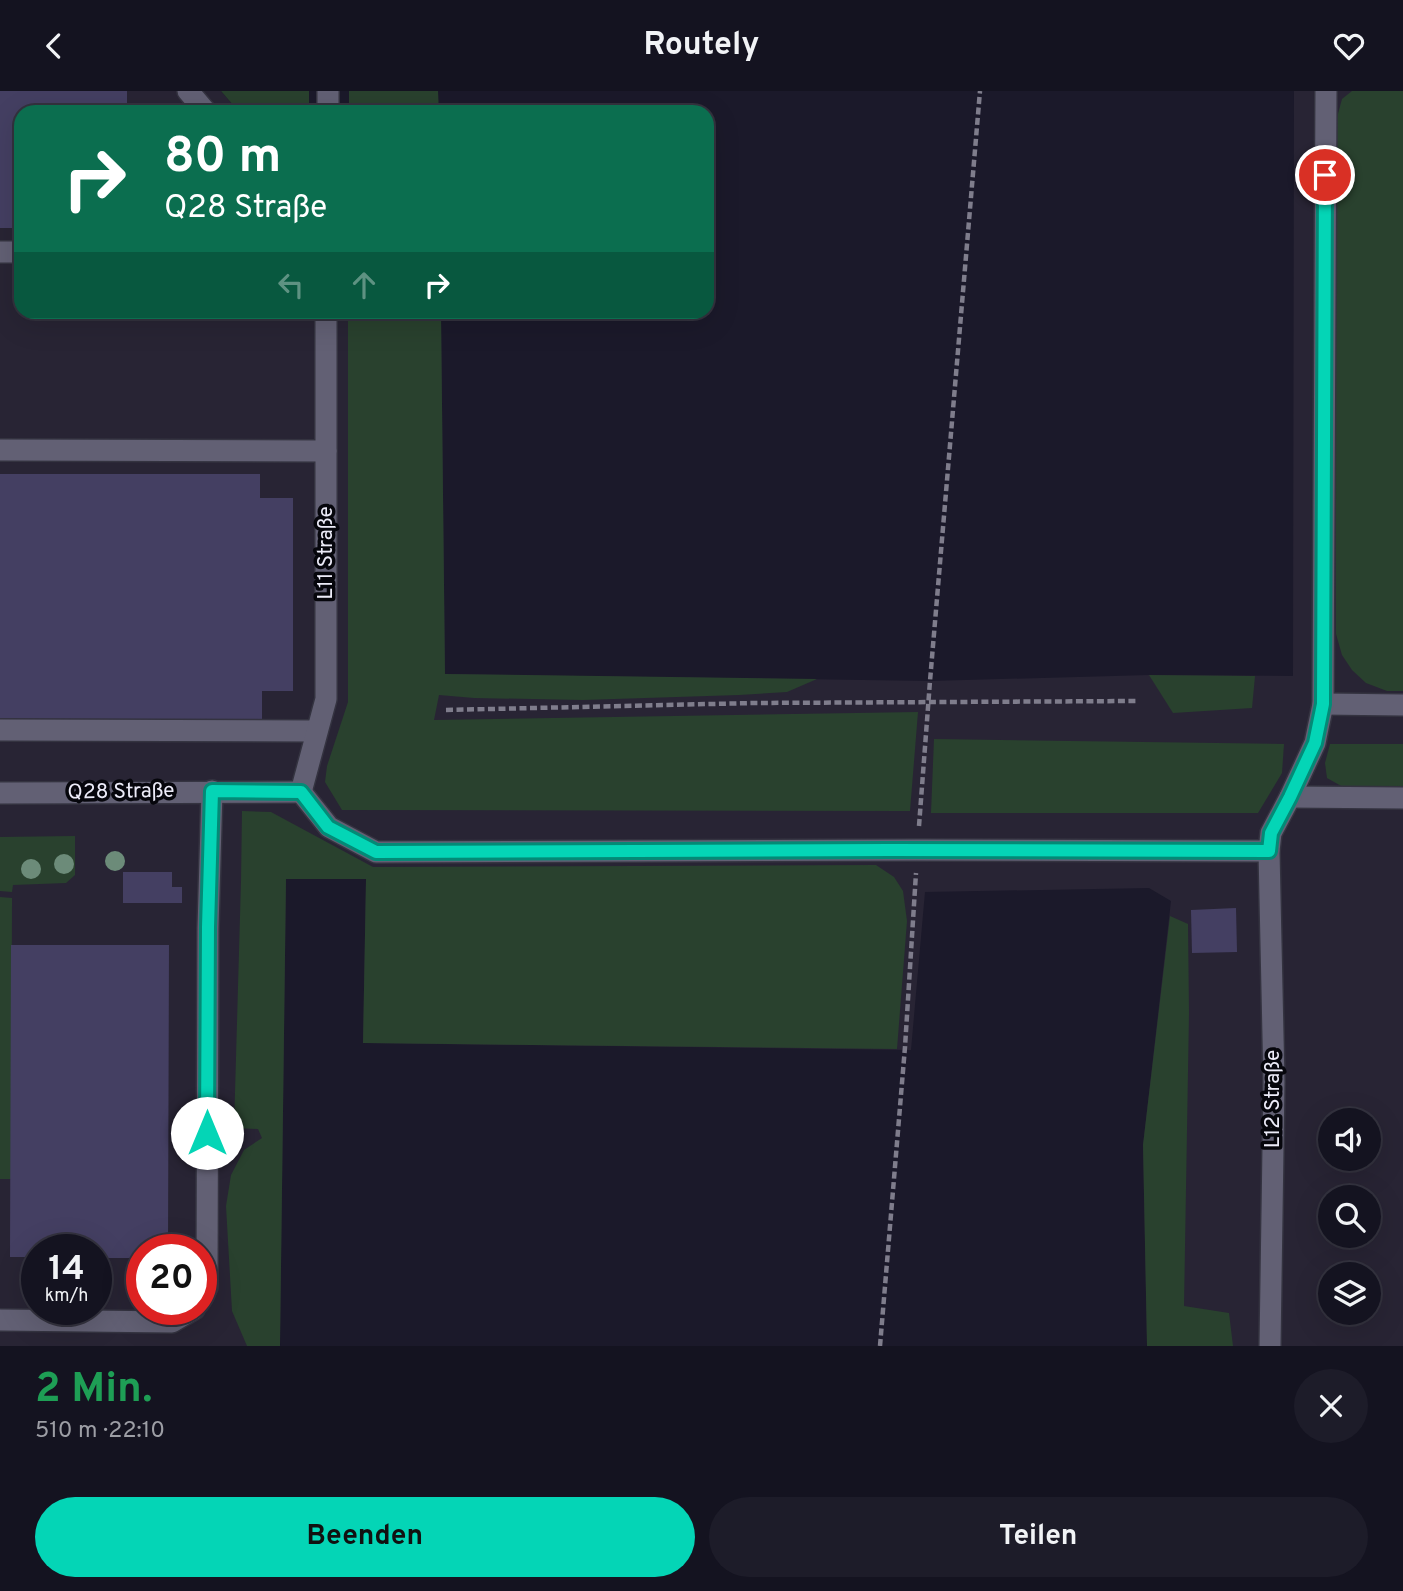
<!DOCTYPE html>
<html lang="de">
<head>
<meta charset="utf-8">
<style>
  :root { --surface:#141320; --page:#1d1c29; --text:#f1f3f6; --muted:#9d9ea5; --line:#33323e; --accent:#04d5b6 }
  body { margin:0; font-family:Overpass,sans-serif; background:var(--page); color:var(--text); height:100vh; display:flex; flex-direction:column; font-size:26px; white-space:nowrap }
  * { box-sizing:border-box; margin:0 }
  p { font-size:23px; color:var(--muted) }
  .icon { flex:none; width:38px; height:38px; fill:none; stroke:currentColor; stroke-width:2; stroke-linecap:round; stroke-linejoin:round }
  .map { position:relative; height:1255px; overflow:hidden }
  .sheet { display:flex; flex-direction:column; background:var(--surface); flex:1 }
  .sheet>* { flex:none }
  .hud { position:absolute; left:14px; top:14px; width:700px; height:214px; border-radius:21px; box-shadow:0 7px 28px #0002,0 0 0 2px var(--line); background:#0b6e4f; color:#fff; overflow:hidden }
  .fabs { position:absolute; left:1318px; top:1017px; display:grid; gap:14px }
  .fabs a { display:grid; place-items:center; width:63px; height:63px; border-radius:50%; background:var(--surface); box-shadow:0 7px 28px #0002,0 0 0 2px var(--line); font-size:35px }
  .speed { position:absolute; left:21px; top:1143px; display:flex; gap:14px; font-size:35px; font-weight:700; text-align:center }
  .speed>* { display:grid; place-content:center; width:91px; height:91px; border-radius:50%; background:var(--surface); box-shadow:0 7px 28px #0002,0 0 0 2px var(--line); line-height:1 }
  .speed small { font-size:18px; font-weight:400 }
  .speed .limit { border:10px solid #d22; background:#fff; color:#111 }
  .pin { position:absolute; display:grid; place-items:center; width:60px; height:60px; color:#fff; margin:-30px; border:4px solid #fff; border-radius:50%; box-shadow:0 2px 7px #0007 }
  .me { position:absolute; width:77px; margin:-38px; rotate:0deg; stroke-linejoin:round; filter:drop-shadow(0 0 5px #0008) }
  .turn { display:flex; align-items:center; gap:24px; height:147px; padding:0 35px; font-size:32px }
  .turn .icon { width:91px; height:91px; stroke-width:2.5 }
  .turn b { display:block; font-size:49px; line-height:60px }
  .lanes { display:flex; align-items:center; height:66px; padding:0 35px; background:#0003; justify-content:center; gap:35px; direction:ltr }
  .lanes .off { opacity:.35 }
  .round { display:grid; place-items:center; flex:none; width:74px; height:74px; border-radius:37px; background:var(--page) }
  .overview { display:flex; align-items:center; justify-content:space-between; height:119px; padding:0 35px }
  h1 { font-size:42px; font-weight:700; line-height:52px; color:#1e9e55 }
  .cta { display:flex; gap:14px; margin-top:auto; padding:14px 35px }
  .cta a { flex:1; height:80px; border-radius:42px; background:var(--accent); color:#111; font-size:28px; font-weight:700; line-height:80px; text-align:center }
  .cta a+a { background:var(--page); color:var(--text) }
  header { display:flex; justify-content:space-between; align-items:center; height:91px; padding:0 35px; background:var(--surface); font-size:32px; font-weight:700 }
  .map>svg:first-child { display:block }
</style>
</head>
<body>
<header><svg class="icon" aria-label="back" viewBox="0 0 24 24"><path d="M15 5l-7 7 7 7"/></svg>Routely<svg class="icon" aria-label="heart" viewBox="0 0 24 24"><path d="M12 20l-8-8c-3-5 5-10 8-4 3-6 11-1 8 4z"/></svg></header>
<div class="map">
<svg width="1403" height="1255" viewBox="0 0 1403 1255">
  <rect width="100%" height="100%" fill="#1b192a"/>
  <path fill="#282434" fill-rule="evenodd" d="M0,0H221L239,21H21V220L441,221L445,583L930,590L1149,584L1293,585L1294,0H1403V1255H1147L1143,1054L1171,810L1149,797L925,801L911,959L363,952L366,787L286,788L280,1255H0ZM1330,1029H1368V1068H1330ZM1330,1106H1368V1144H1330ZM37,1158H96V1218H37ZM142,1158H201V1218H142ZM1330,1183H1368V1222H1330Z"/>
  <g fill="#29412e">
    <polygon points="221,0 309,0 309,21 239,21"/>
    <polygon points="349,0 438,0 439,21 349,21"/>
    <polygon points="1352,0 1403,0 1403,600 1387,600 1366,592 1352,579 1342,564 1336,543 1336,30 1342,8"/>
    <polygon points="348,221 441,221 445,583 817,588 787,601 739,604 583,609 474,607 439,604 434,629 918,621 910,720 342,719 325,691 327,675 348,611"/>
    <polygon points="1149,584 1255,585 1252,617 1173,622"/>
    <polygon points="934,648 1284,653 1282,682 1258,722 931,722"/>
    <polygon points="1330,653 1403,653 1403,697 1343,696 1327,687 1325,672"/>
    <polygon points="242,720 271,721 373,776 876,774 894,786 903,800 907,830 897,958 363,952 366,788 286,788 280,1255 247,1255 232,1220 226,1115 231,1084 244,1059 262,1047 258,1038 234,1037 241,790"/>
    <polygon points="75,745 75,784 66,792 13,794 12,801 0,800 0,746"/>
    <polygon points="0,806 12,807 11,1088 0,1088"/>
    <polygon points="1170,825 1188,833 1189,922 1184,1215 1229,1222 1233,1255 1147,1255 1143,1054"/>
  </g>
  <g fill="#443f62">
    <polygon points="0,0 127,0 127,21 21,21 21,137 0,137"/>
    <polygon points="0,383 260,383 260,407 293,407 293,600 262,600 262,629 0,628"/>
    <polygon points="123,781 172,781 172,796 182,796 182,812 123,812"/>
    <polygon points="1236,817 1237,861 1192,862 1191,819"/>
    <polygon points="11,854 169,854 168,1158 142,1158 142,1167 96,1167 96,1158 37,1158 37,1166 10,1166"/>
  </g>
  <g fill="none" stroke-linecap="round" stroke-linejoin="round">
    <g stroke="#343340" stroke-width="24">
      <g id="minor">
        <polyline points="188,0 206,21"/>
        <polyline points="328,21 328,0"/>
        <polyline points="0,161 21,161"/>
        <polyline points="0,359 326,360"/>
        <polyline points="1323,613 1403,614"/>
        <polyline points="0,639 317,640"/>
        <polyline points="301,701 329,736 376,761 917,759 1269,760"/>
        <polyline points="301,701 326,608 326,220"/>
        <polyline points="0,702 301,701"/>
        <polyline points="1290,706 1403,707"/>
        <polyline points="201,1206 207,1196 208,837 212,700"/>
        <polyline points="0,1229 172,1231 194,1218"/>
        <polyline points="1270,1255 1274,991 1269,760 1271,742 1290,706 1315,652 1323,613 1326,0"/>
      </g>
    </g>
    <g stroke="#7f7d8c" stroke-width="4.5" stroke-dasharray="7 3.5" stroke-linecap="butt">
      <polyline points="446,619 754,612 1138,610"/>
      <polyline points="919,735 930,590 980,0"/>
      <polyline points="880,1255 905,956 916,782"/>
    </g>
    <use href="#minor" stroke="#626074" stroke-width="21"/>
  </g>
  <g fill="#6c8b79">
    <circle cx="115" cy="770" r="10"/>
    <circle cx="64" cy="773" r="10"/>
    <circle cx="31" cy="778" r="10"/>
  </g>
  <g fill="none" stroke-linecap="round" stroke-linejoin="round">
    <g stroke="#038a76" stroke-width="18">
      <polyline id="route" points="207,1042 208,836 212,700 301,701 328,736 376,761 890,759 1269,760 1271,742 1290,706 1315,652 1323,613 1325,84"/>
    </g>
    <use href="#route" stroke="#04d5b6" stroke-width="12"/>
  </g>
  <g text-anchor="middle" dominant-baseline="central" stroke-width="7" stroke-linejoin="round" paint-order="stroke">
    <g font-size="21" fill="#ecebf8" stroke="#06060c">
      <text transform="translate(326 462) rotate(-90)">L11 Straße</text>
      <text transform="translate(121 701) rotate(-1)">Q28 Straße</text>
      <text transform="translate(1273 1008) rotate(-90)">L12 Straße</text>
    </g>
  </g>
</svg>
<div class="fabs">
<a><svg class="icon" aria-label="sound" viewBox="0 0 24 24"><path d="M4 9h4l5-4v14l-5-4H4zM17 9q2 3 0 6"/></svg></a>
<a><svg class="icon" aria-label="search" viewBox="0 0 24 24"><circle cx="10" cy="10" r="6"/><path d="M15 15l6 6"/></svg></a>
<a><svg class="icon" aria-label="layers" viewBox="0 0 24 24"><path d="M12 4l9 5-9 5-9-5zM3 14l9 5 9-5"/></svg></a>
</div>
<div class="speed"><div>14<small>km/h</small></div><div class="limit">20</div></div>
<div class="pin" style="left:1325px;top:84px;background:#d93025"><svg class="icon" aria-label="arrive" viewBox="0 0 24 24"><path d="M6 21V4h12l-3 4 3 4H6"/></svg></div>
<svg class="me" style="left:207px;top:1042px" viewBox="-20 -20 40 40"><circle r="19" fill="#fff"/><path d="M0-13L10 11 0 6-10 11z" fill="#04d5b6"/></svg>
<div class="hud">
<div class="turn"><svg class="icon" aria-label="right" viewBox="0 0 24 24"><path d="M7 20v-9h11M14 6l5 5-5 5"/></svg><div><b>80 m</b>Q28 Straße</div></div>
<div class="lanes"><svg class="icon off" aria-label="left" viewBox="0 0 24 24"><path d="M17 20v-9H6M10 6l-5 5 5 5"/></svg><svg class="icon off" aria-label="ahead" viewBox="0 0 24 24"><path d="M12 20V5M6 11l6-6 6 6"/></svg><svg class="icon" aria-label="right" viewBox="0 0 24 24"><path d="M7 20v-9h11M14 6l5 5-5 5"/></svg></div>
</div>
</div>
<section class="sheet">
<div class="overview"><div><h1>2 Min.</h1><p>510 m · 22:10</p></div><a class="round"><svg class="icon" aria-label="close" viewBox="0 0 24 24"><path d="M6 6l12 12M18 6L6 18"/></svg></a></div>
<div class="cta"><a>Beenden</a><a>Teilen</a></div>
</section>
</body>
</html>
